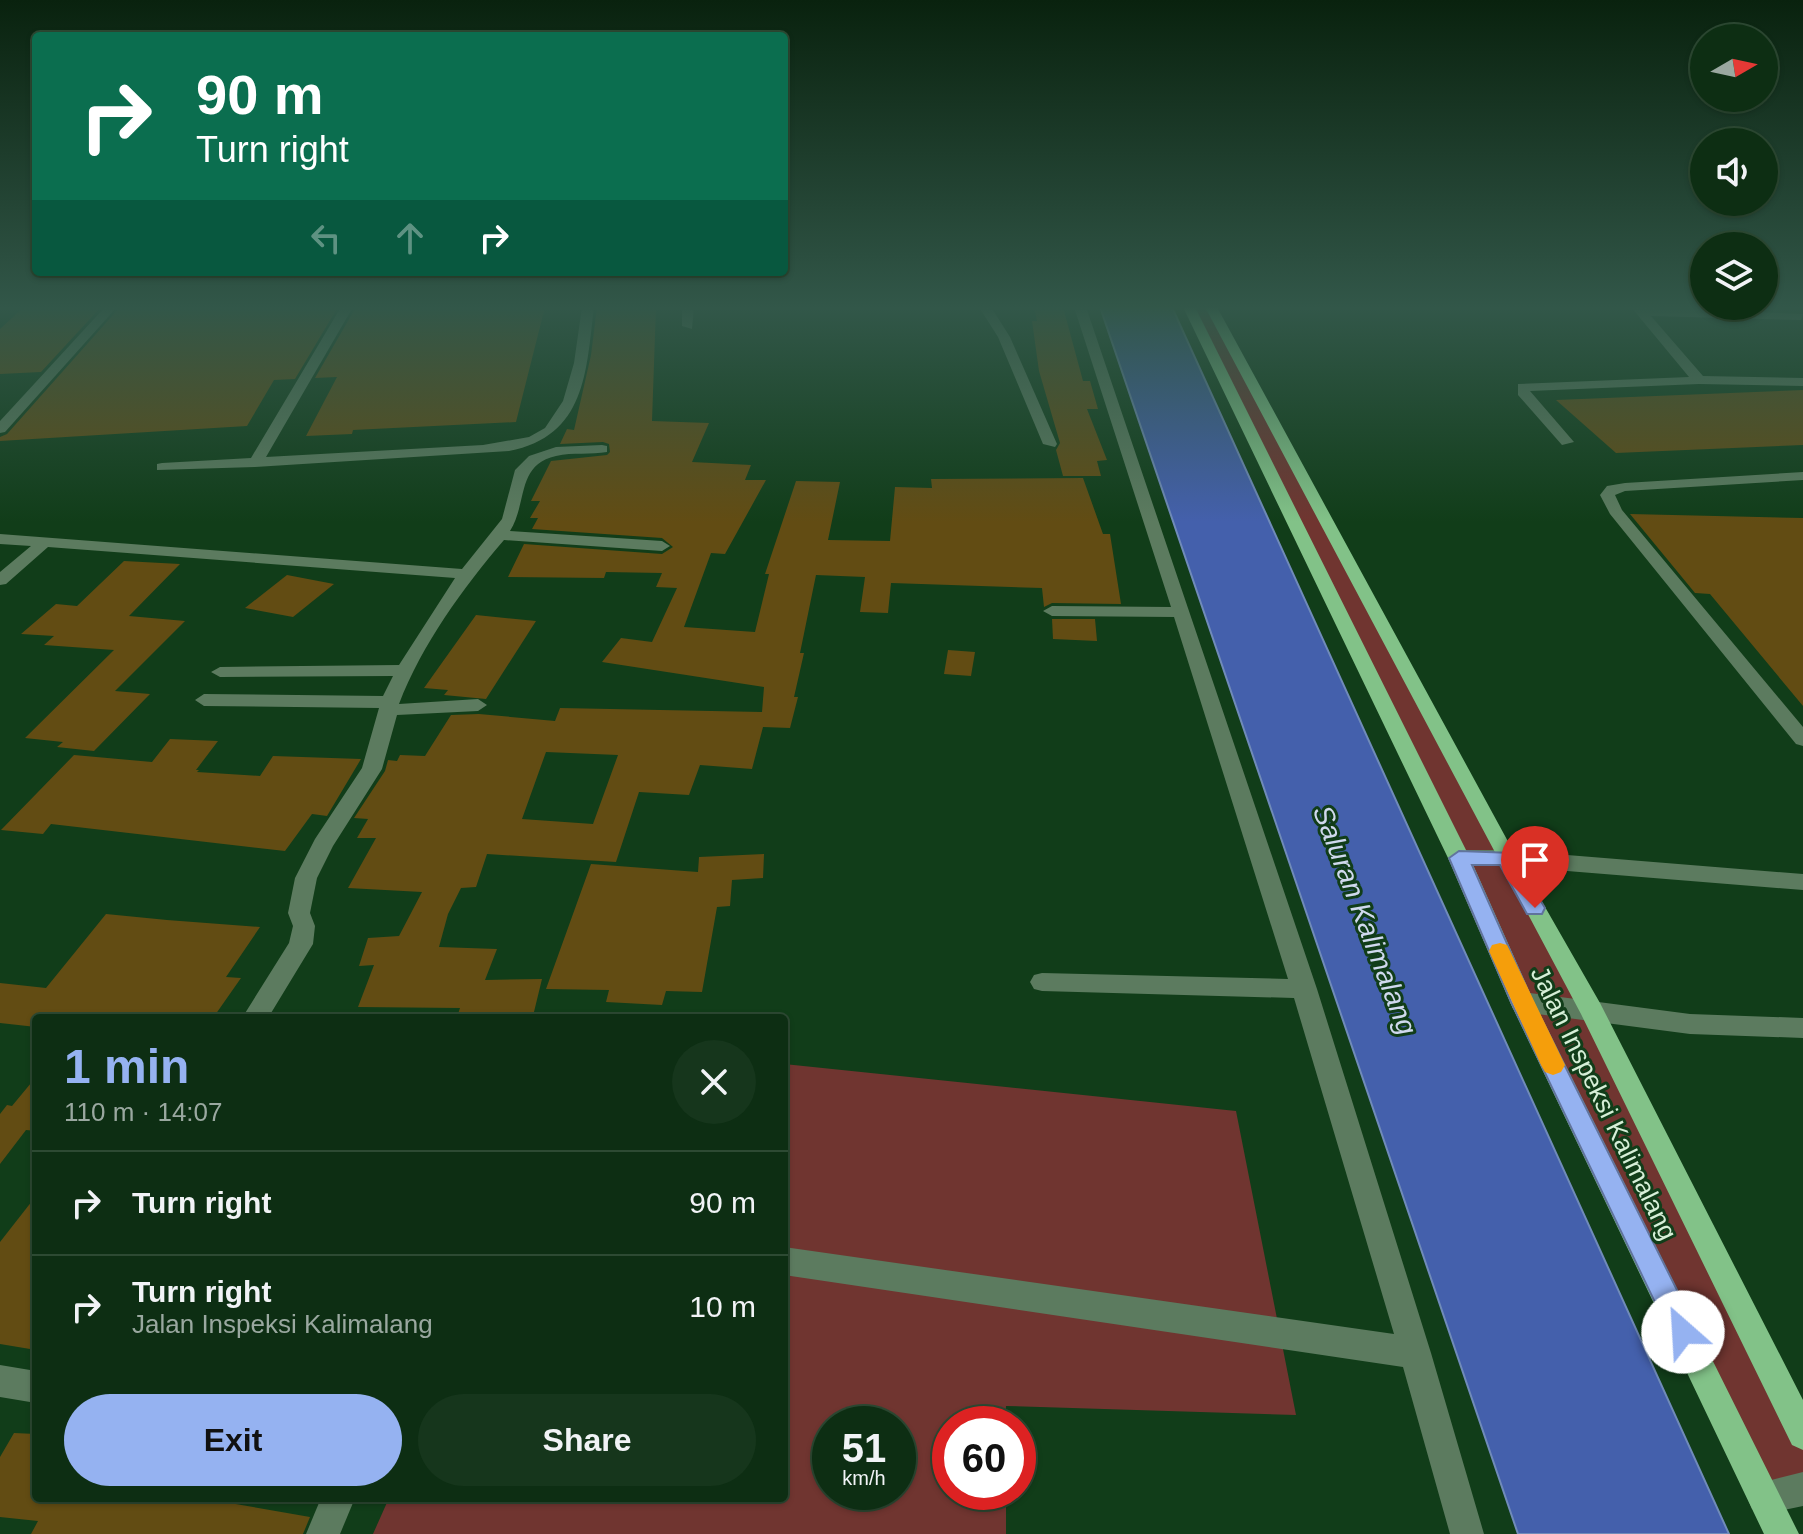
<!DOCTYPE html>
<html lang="en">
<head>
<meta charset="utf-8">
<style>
  :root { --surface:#0d2e13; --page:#16361c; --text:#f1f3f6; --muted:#9aa8a0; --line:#2d4a33; --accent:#95b2f1 }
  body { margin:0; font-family:Helvetica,sans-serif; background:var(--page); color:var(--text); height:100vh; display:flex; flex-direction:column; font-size:30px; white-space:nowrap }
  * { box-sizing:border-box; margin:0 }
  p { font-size:26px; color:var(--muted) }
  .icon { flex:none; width:44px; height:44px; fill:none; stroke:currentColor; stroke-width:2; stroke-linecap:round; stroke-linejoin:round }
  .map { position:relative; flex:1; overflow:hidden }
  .sheet { position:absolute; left:32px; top:1014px; width:756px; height:488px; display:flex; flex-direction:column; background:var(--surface); border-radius:8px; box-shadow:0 2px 6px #0004,0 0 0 2px var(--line) }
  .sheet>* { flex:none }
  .guide { position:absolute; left:32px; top:32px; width:756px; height:244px; border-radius:8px; box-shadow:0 2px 6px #0004,0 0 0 2px var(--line); background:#0b6e4f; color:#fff; overflow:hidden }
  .needle { width:52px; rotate:81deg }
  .buttons { position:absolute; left:1690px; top:24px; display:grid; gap:16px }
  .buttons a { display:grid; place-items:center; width:88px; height:88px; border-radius:50%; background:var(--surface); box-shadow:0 2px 6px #0004,0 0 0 2px var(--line); font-size:40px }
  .speed { position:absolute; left:812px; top:1406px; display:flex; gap:16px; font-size:40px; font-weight:700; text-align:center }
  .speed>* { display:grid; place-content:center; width:104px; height:104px; border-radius:50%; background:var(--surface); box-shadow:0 2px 6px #0004,0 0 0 2px var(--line); line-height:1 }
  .speed small { font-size:20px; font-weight:400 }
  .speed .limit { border:12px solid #d22; background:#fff; color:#111 }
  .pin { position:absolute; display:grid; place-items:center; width:68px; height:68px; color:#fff; margin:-82px -34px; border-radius:50% 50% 50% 0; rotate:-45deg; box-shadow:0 0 8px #0007 }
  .pin .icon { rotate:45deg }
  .me { position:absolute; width:88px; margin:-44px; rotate:334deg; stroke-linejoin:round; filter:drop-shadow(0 0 6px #0008) }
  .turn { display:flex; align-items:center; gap:28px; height:168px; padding:0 32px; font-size:36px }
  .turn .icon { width:104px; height:104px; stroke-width:2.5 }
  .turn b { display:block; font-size:56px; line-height:68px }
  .lanes { display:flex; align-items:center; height:76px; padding:0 32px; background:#0003; justify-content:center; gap:40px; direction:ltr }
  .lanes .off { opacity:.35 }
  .round { display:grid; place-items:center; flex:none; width:84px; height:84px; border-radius:42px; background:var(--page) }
  .headline { display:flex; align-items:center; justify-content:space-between; height:136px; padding:0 32px }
  h1 { font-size:48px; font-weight:800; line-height:60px; color:var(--accent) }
  .action { display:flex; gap:16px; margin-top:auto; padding:16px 32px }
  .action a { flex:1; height:92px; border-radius:48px; background:var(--accent); color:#111; font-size:32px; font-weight:800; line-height:92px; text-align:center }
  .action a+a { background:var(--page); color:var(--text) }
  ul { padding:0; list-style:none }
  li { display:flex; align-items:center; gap:24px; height:104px; padding:0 32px; border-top:2px solid var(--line) }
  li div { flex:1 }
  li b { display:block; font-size:30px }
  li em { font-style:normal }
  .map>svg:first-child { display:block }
</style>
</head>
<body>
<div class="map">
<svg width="1803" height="1534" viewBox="0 0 1803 1534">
  <rect width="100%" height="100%" fill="#113d19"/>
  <g fill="#703530" fill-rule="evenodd">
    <polygon points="1189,307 1211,307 1317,500 1803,1434 1803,1489 1764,1497"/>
    <path d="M784,1064L1236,1111L1296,1415L1006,1406L1005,1424H950V1492H1006V1534H373L389,1498H784ZM830,1424H898V1492H830Z"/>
  </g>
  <polygon fill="#4460ac" stroke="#708bb9" stroke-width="2" points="1100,307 1172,307 1729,1534 1518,1534"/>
  <g fill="#624c13" fill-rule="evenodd">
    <polygon points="24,307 101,307 41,372 0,374 0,329"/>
    <polygon points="120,307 338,307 295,379 274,380 247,426 0,441 0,437 7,434"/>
    <polygon points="356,307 545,307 516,422 353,430 352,434 306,436 337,377 315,378"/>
    <path d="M597,307H656L652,421L709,423L692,462L751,465L745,480H766L725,554L711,553L684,627L755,632L769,574H765L796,481L840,482L828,540L890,541L895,487L932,488L931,479L1083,478L1103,534H1110L1121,604L1052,603L1044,607L1042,588L891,583L888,613L860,612L865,577L816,575L800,653H804L794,697H798L790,728L763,727L752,769L700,765L689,795L639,792L616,862L487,854L476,887L461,888L448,914L439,947L497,949L485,980L542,979L533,1016L457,1017L460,1008L358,1007L374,965L359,966L368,938L399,936L422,892L348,888L376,838H357L368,819L354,818L385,771L388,760L397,761L400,755L425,756L451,715L479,714L555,721L560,708L762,712L764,687L602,662L621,638L652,642L677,588L656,587L662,573L606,572L604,578L508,577L524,544L662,554L673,547L662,538L532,529L538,518H530L540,501H531L551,461L607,455L610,452L609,444L603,442L560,444L567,429L574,430L591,355ZM546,752L618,755L593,824L522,819Z"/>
    <polygon points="1034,307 1063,307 1083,381 1090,381 1098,409 1087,409 1107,460 1097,461 1101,476 1063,476 1056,450 1060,443 1039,371 1032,321 1037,321"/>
    <polygon points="1803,390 1803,445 1616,453 1556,400"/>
    <polygon points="1630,514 1803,518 1803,706 1710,594 1695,593"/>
    <polygon points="124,561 180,564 129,616 185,621 115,691 150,694 94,751 57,747 63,742 25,738 114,650 44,645 54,636 21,634 56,604 77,606"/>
    <polygon points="287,575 334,584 293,617 245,608"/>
    <polygon points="476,615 536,621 486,699 444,695 448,690 424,688"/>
    <polygon points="1052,619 1095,619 1097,641 1053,639"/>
    <polygon points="948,650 975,652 971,676 944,674"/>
    <polygon points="170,739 218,741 196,770 199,770 197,772 260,776 273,756 361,759 327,816 312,814 285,851 51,824 43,834 1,830 74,755 152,762"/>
    <polygon points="764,854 763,878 732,880 730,906 717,907 702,992 666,991 662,1005 606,1002 609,990 546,989 591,864 698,872 699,857"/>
    <polygon points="106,914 167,920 260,927 226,977 241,978 213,1018 36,1018 36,1027 0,1023 0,983 46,988"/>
    <polygon points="36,1077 36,1131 26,1130 0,1164 0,1114 7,1105 12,1106"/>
    <polygon points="36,1196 36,1350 0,1344 0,1242"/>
    <polygon points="14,1433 36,1434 36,1498 233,1498 230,1503 310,1517 303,1534 31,1534 38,1521 0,1517 0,1457"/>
  </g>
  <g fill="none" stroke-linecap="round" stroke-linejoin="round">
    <g fill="#5c7b5f" fill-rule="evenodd">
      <polygon points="105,307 117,307 5,432 0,433 0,421"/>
      <path d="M341,307H353L266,457L483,445L529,437L545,428L563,401L574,363L582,307H594C586,372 586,436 509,451L255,467L157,470V464L162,463L251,458Z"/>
      <polygon points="682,307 694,307 692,329 682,326"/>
      <polygon points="979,307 991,307 1010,337 1057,444 1055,447 1043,444 998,337"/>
      <polygon points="1074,307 1086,307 1317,989 1431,1353 1484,1534 1450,1534 1403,1367 784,1275 784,1247 1394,1334 1294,998 1042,991 1034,989 1030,982 1034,975 1042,973 1288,979 1174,617 1052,616 1043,611 1052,606 1171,607"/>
      <polygon points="1631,307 1803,314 1801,320 1651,316 1703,376 1803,378 1803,386 1699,384 1530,391 1574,442 1562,445 1518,395 1518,384 1689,377"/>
      <path d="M602,445L607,446V452C591,455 573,452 556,456C516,465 528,502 510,531L662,541L670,546L662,551L504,540C463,588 422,644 399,704L478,699L487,705L478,711L397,715L382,769L333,846L317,878L310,913L315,926L313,944L268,1018H242L289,943L293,926L288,913L295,878L315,839L362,768L379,708L204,706L195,700L204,694L383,696L393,676L220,677L211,672L220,667L399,665L455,578L48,547L6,584L0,585V572L31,546L0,544V534L462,569L502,519L515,470L529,456L556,447Z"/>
      <polygon points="1803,472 1803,480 1625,491 1615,495 1622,510 1803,727 1803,746 1796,744 1610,514 1600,495 1607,486 1625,483"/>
      <polygon points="1459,850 1506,850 1803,874 1803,890 1506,866 1451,863 1448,858 1451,853"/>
      <polygon points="1522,992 1690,1014 1803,1018 1803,1038 1690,1034 1522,1012 1513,1009 1510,1002 1513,995"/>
      <polygon points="0,1365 36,1371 36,1403 0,1397"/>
      <polygon points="1803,1472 1803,1506 1764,1514 1752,1509 1747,1497 1752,1485"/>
      <polygon points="321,1498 355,1498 340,1534 306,1534"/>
    </g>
    <g fill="#82c288" fill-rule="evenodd">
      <polygon points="1183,307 1195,307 1470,858 1534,1002 1799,1534 1764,1534 1510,1002 1448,858"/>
      <polygon points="1205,307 1217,307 1517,858 1600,1003 1803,1400 1803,1450 1792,1445 1581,1014"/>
    </g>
  </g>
  <linearGradient id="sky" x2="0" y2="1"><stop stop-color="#09220e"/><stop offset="0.59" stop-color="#325749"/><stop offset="1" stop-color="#325749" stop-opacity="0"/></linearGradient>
  <rect width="1803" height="522" fill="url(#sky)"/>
  <polygon fill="#95b2f1" stroke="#61749d" stroke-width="2" points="1459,851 1513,853 1545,908 1542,914 1527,914 1500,865 1472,865 1533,1002 1693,1322 1697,1332 1693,1342 1683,1346 1674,1342 1511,1002 1449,858"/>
  <polygon fill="#f59e0b" points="1500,943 1507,945 1510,951 1565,1065 1561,1072 1553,1075 1545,1072 1541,1065 1489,951 1492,945"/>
  <g text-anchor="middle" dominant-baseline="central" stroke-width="6" stroke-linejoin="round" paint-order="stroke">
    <g font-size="26" fill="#d7efd8" stroke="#113d19">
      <text transform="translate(1604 1103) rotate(64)">Jalan Inspeksi Kalimalang</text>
    </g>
    <g font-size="28" font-style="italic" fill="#d0d9ee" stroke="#113d19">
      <text transform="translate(1365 920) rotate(69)">Saluran Kalimalang</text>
    </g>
  </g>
</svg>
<div class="buttons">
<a><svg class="needle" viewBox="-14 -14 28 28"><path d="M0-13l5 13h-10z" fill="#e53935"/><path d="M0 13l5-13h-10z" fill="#9aa8a0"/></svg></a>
<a><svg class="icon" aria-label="sound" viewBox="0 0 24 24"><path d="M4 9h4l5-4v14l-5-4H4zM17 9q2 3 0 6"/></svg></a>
<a><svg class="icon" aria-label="layers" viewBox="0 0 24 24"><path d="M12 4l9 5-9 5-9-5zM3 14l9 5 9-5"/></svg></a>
</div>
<div class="speed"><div>51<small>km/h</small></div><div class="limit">60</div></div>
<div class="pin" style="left:1535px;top:908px;background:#d93025"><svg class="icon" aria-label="arrive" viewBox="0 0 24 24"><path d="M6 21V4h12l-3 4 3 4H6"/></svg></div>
<svg class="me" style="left:1683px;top:1332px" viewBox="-20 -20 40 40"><circle r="19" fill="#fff"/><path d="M0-13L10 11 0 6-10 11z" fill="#95b2f1"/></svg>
<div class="guide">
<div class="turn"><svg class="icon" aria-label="right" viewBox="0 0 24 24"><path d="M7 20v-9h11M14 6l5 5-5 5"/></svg><div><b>90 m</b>Turn right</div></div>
<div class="lanes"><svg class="icon off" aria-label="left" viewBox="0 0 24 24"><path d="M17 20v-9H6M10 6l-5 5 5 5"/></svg><svg class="icon off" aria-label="ahead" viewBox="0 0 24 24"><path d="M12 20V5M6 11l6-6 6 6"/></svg><svg class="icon" aria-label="right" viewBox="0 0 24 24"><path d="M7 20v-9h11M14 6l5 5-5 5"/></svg></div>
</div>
<section class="sheet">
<div class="headline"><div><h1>1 min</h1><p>110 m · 14:07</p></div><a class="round"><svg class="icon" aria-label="close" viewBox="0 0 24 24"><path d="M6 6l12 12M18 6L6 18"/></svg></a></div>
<ul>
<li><svg class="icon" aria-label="right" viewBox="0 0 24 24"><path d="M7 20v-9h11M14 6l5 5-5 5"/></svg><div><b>Turn right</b></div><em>90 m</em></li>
<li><svg class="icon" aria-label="right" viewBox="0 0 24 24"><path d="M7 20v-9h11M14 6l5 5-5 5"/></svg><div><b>Turn right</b><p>Jalan Inspeksi Kalimalang</p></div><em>10 m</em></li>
</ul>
<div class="action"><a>Exit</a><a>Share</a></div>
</section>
</div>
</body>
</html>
